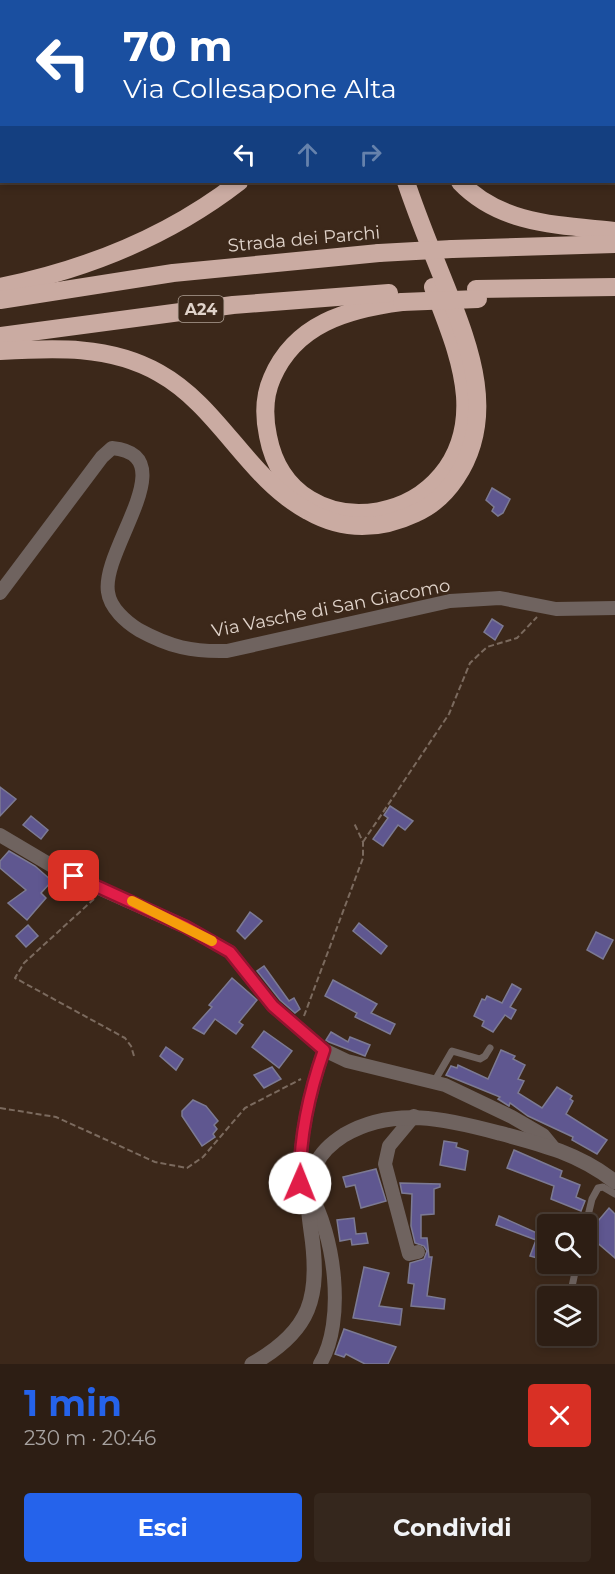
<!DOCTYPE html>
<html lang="it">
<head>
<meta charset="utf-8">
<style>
  :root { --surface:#2d1e14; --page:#35271d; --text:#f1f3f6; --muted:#a7a2a0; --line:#483c34; --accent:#2563eb }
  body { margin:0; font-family:Montserrat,sans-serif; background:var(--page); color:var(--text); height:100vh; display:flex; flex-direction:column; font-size:22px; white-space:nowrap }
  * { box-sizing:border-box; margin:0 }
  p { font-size:20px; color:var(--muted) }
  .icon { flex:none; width:33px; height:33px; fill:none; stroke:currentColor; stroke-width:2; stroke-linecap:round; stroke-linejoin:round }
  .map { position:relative; height:1364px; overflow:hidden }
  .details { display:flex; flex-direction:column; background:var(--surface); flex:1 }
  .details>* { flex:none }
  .banner { position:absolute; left:0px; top:0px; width:615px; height:183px; box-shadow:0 3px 9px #0003,0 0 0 2px var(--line); background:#1a4fa0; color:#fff; overflow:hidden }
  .fabs { position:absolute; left:537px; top:1214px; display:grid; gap:12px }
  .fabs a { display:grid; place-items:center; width:60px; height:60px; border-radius:6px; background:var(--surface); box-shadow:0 3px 9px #0003,0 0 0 2px var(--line); font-size:30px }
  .pin { position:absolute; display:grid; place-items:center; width:51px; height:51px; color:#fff; margin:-26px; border-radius:12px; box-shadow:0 3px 9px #0006 }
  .me { position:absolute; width:66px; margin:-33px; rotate:1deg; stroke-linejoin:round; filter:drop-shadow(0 0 4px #0008) }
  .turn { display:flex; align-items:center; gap:21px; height:126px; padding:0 24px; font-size:27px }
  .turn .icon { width:78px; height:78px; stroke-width:2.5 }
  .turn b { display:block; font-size:42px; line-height:51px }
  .lanes { display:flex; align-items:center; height:57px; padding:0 24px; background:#0003; justify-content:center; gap:30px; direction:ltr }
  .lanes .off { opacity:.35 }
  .round { display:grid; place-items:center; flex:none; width:63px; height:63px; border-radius:6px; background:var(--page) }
  .head { display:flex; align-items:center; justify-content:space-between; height:102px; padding:0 24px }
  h1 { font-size:36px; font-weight:700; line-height:45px; color:var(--accent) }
  .cta { display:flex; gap:12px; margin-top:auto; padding:12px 24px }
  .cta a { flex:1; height:69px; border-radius:6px; background:var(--accent); color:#fff; font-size:24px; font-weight:700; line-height:69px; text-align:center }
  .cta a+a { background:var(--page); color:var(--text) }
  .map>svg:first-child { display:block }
</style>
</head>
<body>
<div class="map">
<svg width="615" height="1364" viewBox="0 0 615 1364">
  <rect width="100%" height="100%" fill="#3c281a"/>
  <g fill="#5f5790" stroke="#7c7a93" stroke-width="1.5">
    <polygon points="492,488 510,499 503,513 498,516 492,511 494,507 486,500"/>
    <polygon points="492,619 503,626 495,640 484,632"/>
    <polygon points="0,787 16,799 0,816"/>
    <polygon points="390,806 413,821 405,830 398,825 383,846 373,839 388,818 384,815"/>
    <polygon points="31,816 48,830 41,839 23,825"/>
    <polygon points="9,851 35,866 52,881 41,893 46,898 27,920 8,903 26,890 0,868 0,861"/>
    <polygon points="250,912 262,921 245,939 237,931"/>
    <polygon points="359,923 387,946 381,954 353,931"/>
    <polygon points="28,925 38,936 26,947 16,936"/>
    <polygon points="596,932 613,940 603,959 587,950"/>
    <polygon points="264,966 289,1001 294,998 300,1009 295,1013 280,1000 257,971"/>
    <polygon points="232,978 257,1000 239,1022 243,1025 236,1034 215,1019 204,1034 193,1028 212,1007 209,1005"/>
    <polygon points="333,980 377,1004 371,1013 395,1024 390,1034 355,1017 357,1013 325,996"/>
    <polygon points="512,984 521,989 510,1007 516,1010 511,1019 505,1015 493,1032 482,1026 484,1021 474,1016 482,999 485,1000 487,996 502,1003"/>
    <polygon points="264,1031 292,1051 279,1068 252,1047"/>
    <polygon points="331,1032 348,1042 350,1037 370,1045 365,1056 329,1042 326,1040"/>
    <polygon points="166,1047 183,1059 176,1070 160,1056"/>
    <polygon points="501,1050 515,1056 513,1059 525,1065 518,1079 524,1081 518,1093 542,1108 557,1087 572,1096 570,1099 573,1101 566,1114 607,1140 597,1154 572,1140 573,1137 528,1116 510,1103 509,1106 498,1099 500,1097 446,1075 451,1066 457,1068 458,1065 488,1079"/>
    <polygon points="272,1067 281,1079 264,1088 254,1075"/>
    <polygon points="193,1100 206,1106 218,1121 214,1125 217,1129 213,1134 215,1137 202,1146 182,1116 182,1111"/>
    <polygon points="444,1141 457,1143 456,1147 468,1151 465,1170 440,1165"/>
    <polygon points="514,1150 562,1171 560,1177 580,1185 576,1197 585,1201 581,1211 551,1199 554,1186 507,1168"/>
    <polygon points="376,1169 386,1201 361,1208 355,1185 346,1187 343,1177"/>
    <polygon points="400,1183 440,1184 440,1187 434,1189 434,1214 421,1215 421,1238 427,1238 429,1257 432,1257 427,1296 445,1299 444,1309 411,1306 414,1284 408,1283 410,1263 424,1259 427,1251 424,1246 415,1243 411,1226 412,1194 402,1193"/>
    <polygon points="609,1208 615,1214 615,1258 587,1234"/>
    <polygon points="499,1216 548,1238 548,1261 530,1256 536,1240 496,1225"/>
    <polygon points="354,1218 356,1234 366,1233 368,1243 352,1245 351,1239 340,1241 337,1220"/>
    <polygon points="364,1267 389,1273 379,1306 402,1309 400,1325 353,1318"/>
    <polygon points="344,1329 396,1347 388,1364 365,1364 346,1354 344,1357 335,1354"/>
  </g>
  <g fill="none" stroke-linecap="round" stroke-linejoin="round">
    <g stroke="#7b6a5e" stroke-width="2" stroke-dasharray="6 3" stroke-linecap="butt">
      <polyline points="363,842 449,714 470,663 487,647 517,638 537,617"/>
      <polyline points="94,899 24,963 15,978 125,1038 131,1046 134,1056"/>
      <polyline points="304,1016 363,858 363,842 354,823"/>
      <polyline points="0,1108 56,1117 155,1162 187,1168 203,1157 245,1108 301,1079"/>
    </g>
    <g stroke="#6f635f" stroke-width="7">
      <polyline points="434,1082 452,1051 480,1059 485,1056 490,1048"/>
      <polyline points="586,1224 592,1199 598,1188 603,1187 615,1194"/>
      <polyline points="570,1296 577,1263"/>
    </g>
    <g stroke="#6f635f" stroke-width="14">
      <path d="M0,593L102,457L112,448C186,455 101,549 108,592C110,608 126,622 139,630C170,647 192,652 227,651L450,601L500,598L556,609L615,608"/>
      <polyline points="0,835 59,870 186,927 230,952 273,1006 324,1050 347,1061 445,1085 512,1117 543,1135 552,1146"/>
      <polyline points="414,1116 389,1146 385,1164 409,1254 418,1252"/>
      <path d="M320,1364C346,1322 335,1234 309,1192C307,1188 303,1188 300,1183C299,1137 309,1093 324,1050"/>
    </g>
    <path stroke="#6f635f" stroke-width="15" d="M252,1364C311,1331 321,1297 311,1231C308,1208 304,1185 316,1164C322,1151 333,1142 344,1135C393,1106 447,1119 499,1133C541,1144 580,1154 615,1182"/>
    <g stroke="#caaba2" stroke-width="18">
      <polyline points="612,2 615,0"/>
      <polyline points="614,33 615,33"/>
      <path d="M460,182C501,225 560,225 615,231"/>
      <polyline points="452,249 615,244"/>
      <path d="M0,287C88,269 168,237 239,182"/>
      <polyline points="476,289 615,287"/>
      <polyline points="0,300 173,273 379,253"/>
      <path d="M402,302C347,309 295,324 272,378C264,396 264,417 268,436C291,557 474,529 465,396C462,358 446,322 433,287"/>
      <polyline points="0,336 233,305 389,293"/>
      <path d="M0,351C54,348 110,345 159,373C220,407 247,478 308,511C343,531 380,530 416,513C432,506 446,493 456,478C499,414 468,343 443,279C430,247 417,215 406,182"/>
    </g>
    <g stroke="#caaba2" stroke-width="18">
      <polyline points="379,253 452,249"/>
      <polyline points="402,302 478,299"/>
    </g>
  </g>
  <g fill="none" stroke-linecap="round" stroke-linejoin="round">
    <g stroke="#92132f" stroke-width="15">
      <path id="route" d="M74,876L186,927L230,952L273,1006L324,1050C309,1093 299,1137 300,1183"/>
    </g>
    <use href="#route" stroke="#e11d48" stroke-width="10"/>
    <polyline stroke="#f59e0b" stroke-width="10" points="132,901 212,941"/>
  </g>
  <g text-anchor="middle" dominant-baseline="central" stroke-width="5" stroke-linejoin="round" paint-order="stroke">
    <rect fill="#3c281a" stroke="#afa095" stroke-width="1.5" x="178.5" y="296" width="45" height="26" rx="4.5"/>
    <g font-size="16" font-weight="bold" fill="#e0d3ca">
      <text x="201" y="309">A24</text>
    </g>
    <g font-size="18" fill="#e0d3ca" stroke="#3c281a">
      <text transform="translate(304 239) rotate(-5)">Strada dei Parchi</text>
      <text transform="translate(331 608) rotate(-11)">Via Vasche di San Giacomo</text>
    </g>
  </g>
</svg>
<div class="fabs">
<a><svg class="icon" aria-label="search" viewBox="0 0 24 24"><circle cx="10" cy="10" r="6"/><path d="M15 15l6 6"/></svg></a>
<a><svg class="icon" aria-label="layers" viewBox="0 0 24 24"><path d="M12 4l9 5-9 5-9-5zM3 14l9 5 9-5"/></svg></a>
</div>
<div class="pin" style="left:74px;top:876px;background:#d93025"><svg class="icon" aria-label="arrive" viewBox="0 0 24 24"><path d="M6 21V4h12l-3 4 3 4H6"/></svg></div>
<svg class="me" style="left:300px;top:1183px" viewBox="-20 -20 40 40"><circle r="19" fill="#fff"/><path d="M0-13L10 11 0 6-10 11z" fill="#e11d48"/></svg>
<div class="banner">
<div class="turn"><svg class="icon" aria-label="left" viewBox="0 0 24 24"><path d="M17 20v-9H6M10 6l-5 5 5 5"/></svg><div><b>70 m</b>Via Collesapone Alta</div></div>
<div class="lanes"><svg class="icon" aria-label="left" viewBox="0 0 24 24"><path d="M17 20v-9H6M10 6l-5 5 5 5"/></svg><svg class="icon off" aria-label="ahead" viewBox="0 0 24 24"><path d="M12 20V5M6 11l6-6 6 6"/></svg><svg class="icon off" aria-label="right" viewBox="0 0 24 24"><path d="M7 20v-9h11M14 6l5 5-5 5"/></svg></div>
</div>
</div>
<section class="details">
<div class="head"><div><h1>1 min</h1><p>230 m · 20:46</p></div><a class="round" style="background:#d93025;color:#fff"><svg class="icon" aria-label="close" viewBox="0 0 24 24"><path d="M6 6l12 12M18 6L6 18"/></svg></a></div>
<div class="cta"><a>Esci</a><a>Condividi</a></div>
</section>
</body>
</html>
